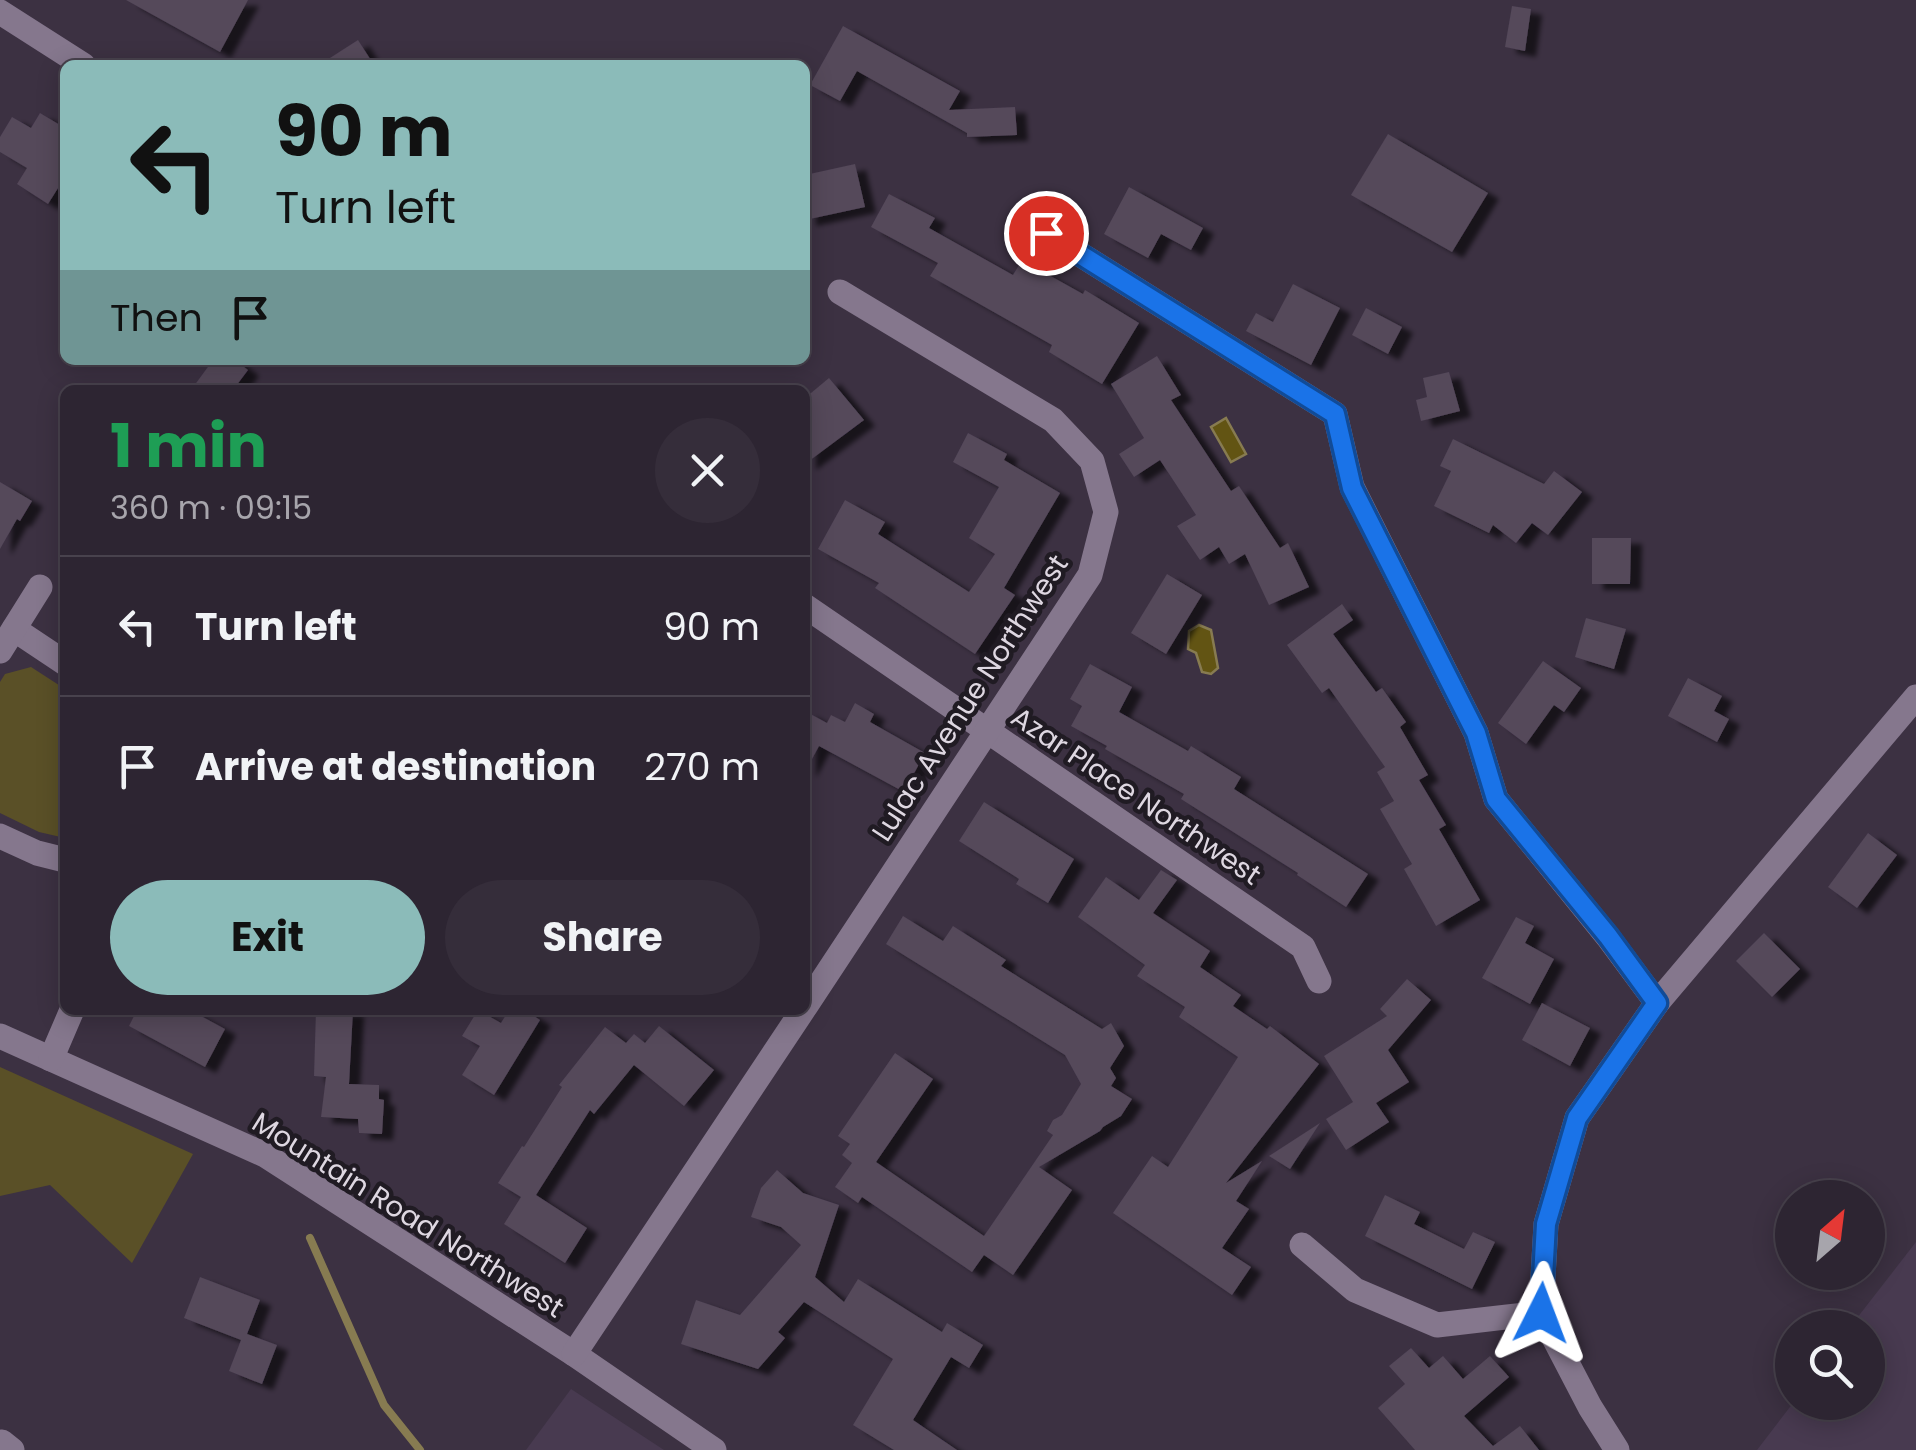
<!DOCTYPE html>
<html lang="en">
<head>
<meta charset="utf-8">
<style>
  :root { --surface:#2d2532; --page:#352d3a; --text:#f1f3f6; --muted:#a7a5ac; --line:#48424d; --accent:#8bbbb9 }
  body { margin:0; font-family:Poppins,sans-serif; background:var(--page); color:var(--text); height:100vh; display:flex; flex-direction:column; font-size:38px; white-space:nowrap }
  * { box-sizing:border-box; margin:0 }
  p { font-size:32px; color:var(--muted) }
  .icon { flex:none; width:55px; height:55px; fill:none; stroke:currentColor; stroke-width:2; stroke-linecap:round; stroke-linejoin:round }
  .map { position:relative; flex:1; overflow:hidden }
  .side { position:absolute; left:60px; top:385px; width:750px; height:630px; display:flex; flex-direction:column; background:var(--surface); border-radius:15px; box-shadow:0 5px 25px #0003,0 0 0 2px var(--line) }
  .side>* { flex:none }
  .banner { position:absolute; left:60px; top:60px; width:750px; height:305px; border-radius:15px; box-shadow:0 5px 25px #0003,0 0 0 2px var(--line); background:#8bbbb9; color:#111; overflow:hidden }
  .needle { width:65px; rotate:28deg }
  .buttons { position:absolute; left:1775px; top:1180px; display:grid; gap:20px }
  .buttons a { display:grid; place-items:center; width:110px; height:110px; border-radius:50%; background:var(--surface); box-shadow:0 5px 25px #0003,0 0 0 2px var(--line); font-size:50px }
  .pin { position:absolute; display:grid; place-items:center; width:85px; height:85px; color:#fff; margin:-42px; border:5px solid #fff; border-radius:50%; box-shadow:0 2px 10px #0007 }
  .me { position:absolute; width:110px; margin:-55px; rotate:3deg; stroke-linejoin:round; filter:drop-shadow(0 0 8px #0008) }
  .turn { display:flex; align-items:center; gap:35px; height:210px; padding:0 50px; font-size:45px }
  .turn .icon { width:130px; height:130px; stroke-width:2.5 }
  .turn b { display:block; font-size:70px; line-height:85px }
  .then { display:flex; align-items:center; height:95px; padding:0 50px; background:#0003; gap:20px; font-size:38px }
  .round { display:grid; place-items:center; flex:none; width:105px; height:105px; border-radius:52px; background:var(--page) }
  .head { display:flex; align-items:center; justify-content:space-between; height:170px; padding:0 50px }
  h1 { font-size:60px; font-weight:700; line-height:75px; color:#1e9e55 }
  .cta { display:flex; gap:20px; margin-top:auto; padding:20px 50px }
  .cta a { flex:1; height:115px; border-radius:60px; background:var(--accent); color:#111; font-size:40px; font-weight:700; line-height:115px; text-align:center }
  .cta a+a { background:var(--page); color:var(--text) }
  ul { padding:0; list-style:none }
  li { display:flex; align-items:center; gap:30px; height:140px; padding:0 50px; border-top:2px solid var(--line) }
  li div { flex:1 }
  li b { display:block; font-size:38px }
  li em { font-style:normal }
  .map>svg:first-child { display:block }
</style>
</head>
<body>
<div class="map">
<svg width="1916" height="1450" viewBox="0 0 1916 1450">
  <defs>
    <filter id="shadow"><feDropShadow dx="11" dy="6" stdDeviation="2.5" flood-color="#0009"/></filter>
  </defs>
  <rect width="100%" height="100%" fill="#3c3142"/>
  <g fill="#483a50">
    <polygon points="1916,1242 1916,1450 1757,1450 1793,1403 1868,1402 1868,1328 1850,1327"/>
    <polygon points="571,1389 664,1450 526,1450"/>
  </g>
  <g fill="#5a5027">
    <polygon points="31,667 65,689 65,838 39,832 0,813 0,682 5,674"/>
    <polygon points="0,1067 193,1154 132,1263 50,1185 0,1196"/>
  </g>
  <g fill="#625413" stroke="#877b51" stroke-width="2.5">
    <polygon points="1226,418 1246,454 1231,462 1211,427"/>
    <polygon points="1199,625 1211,630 1218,668 1211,674 1202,672 1196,653 1188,649 1189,631"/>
  </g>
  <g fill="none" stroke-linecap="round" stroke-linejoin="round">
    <polyline stroke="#877b51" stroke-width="8" points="310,1238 384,1405 420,1450"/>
  </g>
  <g fill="#54485a" filter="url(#shadow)">
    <polygon points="126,0 248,0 220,52"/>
    <polygon points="1512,6 1531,9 1525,51 1505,47"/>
    <polygon points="843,26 960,91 949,110 1015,107 1017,135 967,137 967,133 857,71 840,101 810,85"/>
    <polygon points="358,40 374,65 319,65"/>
    <polygon points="40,113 65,128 65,177 48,204 17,184 27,168 0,152 0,137 12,117 31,128"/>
    <polygon points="1388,134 1488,193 1452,252 1351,195"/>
    <polygon points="855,164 865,207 805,220 805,175"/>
    <polygon points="1129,187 1203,228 1191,250 1161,234 1148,258 1104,234"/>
    <polygon points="889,194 935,218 929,228 1013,275 1022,260 1083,294 1085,290 1139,323 1102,384 1049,352 1052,345 930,276 938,263 871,227"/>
    <polygon points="1293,284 1340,308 1311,365 1246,331 1256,313 1273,322"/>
    <polygon points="1366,308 1402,327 1388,354 1352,335"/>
    <polygon points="1157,356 1181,395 1171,400 1231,491 1239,486 1280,548 1288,543 1309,587 1269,605 1245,554 1229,564 1219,547 1200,560 1177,526 1196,515 1160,460 1134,477 1119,454 1144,438 1111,384"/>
    <polygon points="213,360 235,360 248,370 233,390 191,390"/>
    <polygon points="1449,372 1460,411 1421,421 1416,400 1427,397 1423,378"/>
    <polygon points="829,378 864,420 805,464 805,398"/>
    <polygon points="968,433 1007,454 1004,460 1060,493 1004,588 1015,595 975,654 875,588 879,583 818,549 845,500 885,522 878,534 969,592 995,554 969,538 999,487 953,462"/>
    <polygon points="1453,439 1544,484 1554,471 1582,492 1548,535 1532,523 1516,543 1493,525 1489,533 1434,506 1451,471 1440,466"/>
    <polygon points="0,482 32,501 20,521 17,519 0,549"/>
    <polygon points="1592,538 1631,538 1630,584 1592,584"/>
    <polygon points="1167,574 1202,595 1166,654 1131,633"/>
    <polygon points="1342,604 1353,620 1333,634 1376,692 1382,688 1406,722 1400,727 1428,775 1419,780 1446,825 1439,829 1480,900 1436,926 1404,869 1412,864 1380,809 1394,801 1377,772 1385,767 1329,688 1322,693 1287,645"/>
    <polygon points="1586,618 1626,629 1614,669 1575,657"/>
    <polygon points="1543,661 1581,688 1564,712 1554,705 1526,744 1498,723"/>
    <polygon points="1090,664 1132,687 1119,712 1188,751 1191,746 1241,777 1234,789 1368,874 1346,907 1297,875 1298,873 1181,799 1184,794 1105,749 1107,746 1071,726 1082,706 1070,699"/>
    <polygon points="1688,678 1722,696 1714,711 1729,719 1717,742 1668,716"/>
    <polygon points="855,703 874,714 870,722 925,753 904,792 819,746 805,772 805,711 827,723 831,715 845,722"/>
    <polygon points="984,802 1074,859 1048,903 1016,884 1019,879 959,841"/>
    <polygon points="1868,833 1897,855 1857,908 1828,887"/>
    <polygon points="1161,870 1177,880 1153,913 1210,951 1200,967 1241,995 1233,1006 1267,1029 1270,1026 1319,1064 1226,1183 1262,1161 1236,1201 1249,1209 1222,1248 1251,1267 1232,1295 1113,1213 1152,1156 1168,1167 1238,1057 1179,1017 1185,1007 1137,976 1145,965 1078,917 1106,877 1139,900"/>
    <polygon points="903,916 943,941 953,926 1006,960 1001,966 1102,1029 1111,1023 1124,1046 1110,1068 1116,1078 1111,1086 1132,1099 1121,1116 1103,1127 1100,1131 1039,1167 1072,1190 1013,1275 984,1255 972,1272 862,1197 858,1203 835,1187 852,1163 842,1155 850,1144 838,1136 895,1053 933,1079 876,1162 984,1236 1053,1135 1047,1131 1053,1120 1062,1115 1081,1084 1065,1055 886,944"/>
    <polygon points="1516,917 1534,926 1525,943 1554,959 1530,1004 1482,978"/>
    <polygon points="1764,933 1800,969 1772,997 1736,961"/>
    <polygon points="1407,979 1431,1000 1388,1050 1409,1082 1376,1103 1389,1122 1346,1150 1326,1119 1353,1102 1324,1056 1387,1016 1380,1009"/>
    <polygon points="1542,1003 1590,1028 1570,1066 1522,1040"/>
    <polygon points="137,1010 190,1010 225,1029 205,1067 129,1026"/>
    <polygon points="316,1010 353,1010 349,1084 379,1085 379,1099 384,1100 382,1134 359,1133 358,1119 321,1117 326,1077 314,1076"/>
    <polygon points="478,1010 501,1023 509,1010 525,1010 540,1020 494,1095 462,1075 480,1046 462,1036"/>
    <polygon points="659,1026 714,1070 684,1106 634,1065 594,1114 590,1110 536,1195 587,1228 565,1263 504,1224 521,1197 498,1183 522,1146 524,1147 562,1087 559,1085 605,1027 626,1043 634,1034 645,1043"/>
    <polygon points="1320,1123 1290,1169 1269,1156"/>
    <polygon points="777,1170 803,1193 839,1205 815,1277 844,1302 858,1279 942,1332 947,1323 983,1345 969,1368 951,1357 913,1420 957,1450 894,1450 853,1425 893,1359 804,1302 778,1332 785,1338 758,1369 681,1344 696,1300 740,1315 801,1245 781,1227 751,1217 761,1188"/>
    <polygon points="1385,1195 1420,1212 1414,1224 1464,1249 1473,1232 1495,1242 1472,1289 1365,1236"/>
    <polygon points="200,1277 260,1300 247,1334 277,1345 262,1384 229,1371 241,1340 184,1318"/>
    <polygon points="1411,1348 1429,1368 1443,1356 1463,1379 1490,1356 1509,1377 1464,1416 1493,1446 1520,1426 1539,1450 1415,1450 1378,1408 1405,1384 1389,1366"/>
  </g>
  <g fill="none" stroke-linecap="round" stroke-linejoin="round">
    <g stroke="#85778d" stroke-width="25">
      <polyline points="0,12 83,65"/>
      <polyline points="1046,233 1335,414 1352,487 1476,733 1496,799 1608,937 1657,1003"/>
      <polyline points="805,606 1303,947 1319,981"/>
      <polyline points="14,629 65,663"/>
      <polyline points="0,651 40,587"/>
      <polyline points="0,836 37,853 65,860"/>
      <polyline points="805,1007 1090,575 1106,512 1092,461 1053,420 840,292"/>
      <polyline points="0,1036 265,1155 574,1354 714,1450"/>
      <polyline points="51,1059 72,1010"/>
      <polyline points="1302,1245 1355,1290 1437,1325 1541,1313"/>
      <polyline points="574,1354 803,1010"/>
      <polyline points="2,1442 12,1450"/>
      <polyline points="1617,1450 1590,1407 1541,1313 1546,1224 1577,1118 1657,1003 1916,697"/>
    </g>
  </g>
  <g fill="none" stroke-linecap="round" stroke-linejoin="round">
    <g stroke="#114b97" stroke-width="25">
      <polyline id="route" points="1046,233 1335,414 1352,488 1476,733 1496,799 1608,936 1657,1003 1577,1118 1546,1224 1541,1313"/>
    </g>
    <use href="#route" stroke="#1a73e8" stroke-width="18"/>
  </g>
  <g text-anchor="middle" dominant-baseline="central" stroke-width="9" stroke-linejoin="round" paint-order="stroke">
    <g font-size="28" fill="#ded7e1" stroke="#201b23">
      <text transform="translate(970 698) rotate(-57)">Lulac Avenue Northwest</text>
      <text transform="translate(1136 796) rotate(34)">Azar Place Northwest</text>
      <text transform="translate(408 1215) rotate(32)">Mountain Road Northwest</text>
    </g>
  </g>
</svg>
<div class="buttons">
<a><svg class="needle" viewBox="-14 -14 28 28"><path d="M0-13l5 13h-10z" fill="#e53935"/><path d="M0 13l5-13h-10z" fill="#a7a5ac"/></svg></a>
<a><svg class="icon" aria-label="search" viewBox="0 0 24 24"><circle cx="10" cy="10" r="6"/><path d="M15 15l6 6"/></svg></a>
</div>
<div class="pin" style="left:1046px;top:233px;background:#d93025"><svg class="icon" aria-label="arrive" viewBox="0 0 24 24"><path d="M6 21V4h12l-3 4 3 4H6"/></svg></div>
<svg class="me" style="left:1541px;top:1313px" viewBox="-20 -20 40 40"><path d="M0-17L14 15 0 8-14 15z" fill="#1a73e8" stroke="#fff" stroke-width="4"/></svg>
<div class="banner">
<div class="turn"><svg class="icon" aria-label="left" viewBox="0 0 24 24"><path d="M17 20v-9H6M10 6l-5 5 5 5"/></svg><div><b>90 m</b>Turn left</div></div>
<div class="then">Then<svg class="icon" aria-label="arrive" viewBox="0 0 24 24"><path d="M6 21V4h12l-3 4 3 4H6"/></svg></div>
</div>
<section class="side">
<div class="head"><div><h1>1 min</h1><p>360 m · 09:15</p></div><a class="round"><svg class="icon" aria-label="close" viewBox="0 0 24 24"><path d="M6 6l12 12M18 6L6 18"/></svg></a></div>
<ul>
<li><svg class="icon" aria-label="left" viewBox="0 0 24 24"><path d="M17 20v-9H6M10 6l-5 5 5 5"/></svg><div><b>Turn left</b></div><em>90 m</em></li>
<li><svg class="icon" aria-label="arrive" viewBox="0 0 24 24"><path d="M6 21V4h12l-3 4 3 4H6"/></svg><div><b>Arrive at destination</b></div><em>270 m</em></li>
</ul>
<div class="cta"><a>Exit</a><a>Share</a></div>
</section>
</div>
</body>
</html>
